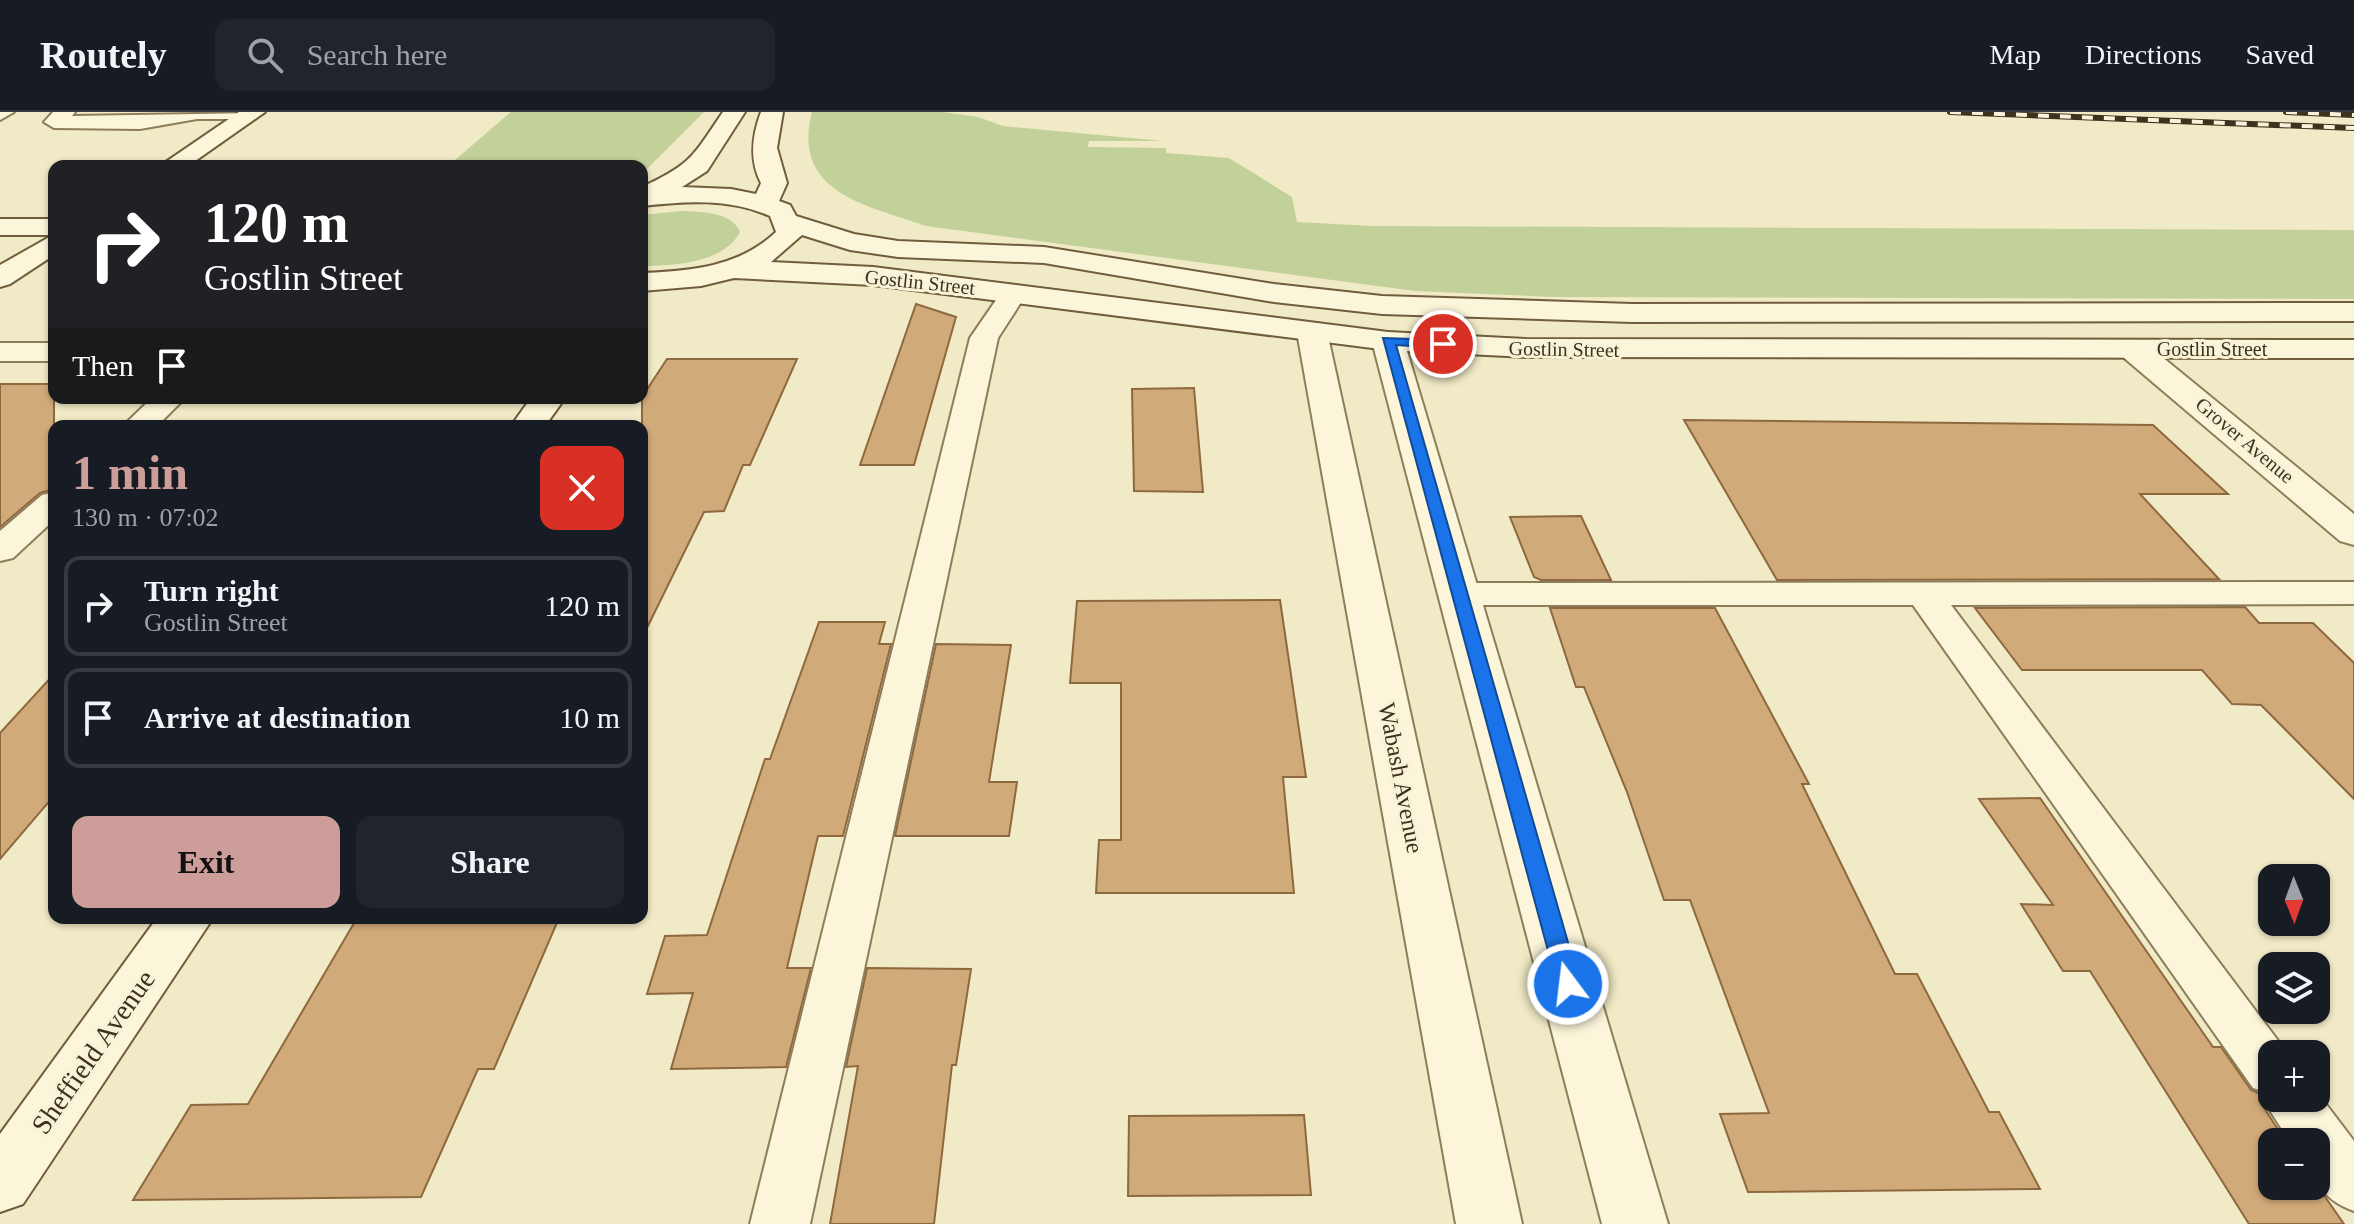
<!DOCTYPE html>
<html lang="en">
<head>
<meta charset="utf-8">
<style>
  :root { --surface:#171b24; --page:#20242c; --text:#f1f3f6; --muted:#9ea1a6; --line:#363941; --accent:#cd9e99 }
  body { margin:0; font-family:"Times New Roman",serif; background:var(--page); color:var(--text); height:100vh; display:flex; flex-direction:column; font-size:30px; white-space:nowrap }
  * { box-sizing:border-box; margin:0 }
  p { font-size:26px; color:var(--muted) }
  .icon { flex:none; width:44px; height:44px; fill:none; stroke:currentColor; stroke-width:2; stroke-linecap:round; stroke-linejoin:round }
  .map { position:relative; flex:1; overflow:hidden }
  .details { position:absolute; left:48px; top:308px; width:600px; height:504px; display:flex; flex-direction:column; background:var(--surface); border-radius:16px; box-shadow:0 2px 6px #0004 }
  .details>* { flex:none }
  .guide { position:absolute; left:48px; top:48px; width:600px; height:244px; border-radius:16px; box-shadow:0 2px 6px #0004; background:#202124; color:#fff; overflow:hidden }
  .needle { width:52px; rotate:179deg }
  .controls { position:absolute; left:2258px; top:752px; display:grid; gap:16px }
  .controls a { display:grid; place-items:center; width:72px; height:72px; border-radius:16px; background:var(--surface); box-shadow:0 2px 6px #0004; font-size:40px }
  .pin { position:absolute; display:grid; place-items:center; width:68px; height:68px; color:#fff; margin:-34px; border:4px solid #fff; border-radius:50%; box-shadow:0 2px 8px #0007 }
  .me { position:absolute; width:88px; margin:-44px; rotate:345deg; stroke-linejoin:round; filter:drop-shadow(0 0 6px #0008) }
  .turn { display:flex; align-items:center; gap:28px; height:168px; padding:0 24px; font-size:36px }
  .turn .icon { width:104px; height:104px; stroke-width:2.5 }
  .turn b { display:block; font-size:56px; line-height:68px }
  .then { display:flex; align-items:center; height:76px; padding:0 24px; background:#0003; gap:16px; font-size:30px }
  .round { display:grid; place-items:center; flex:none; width:84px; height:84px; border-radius:16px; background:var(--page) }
  .head { display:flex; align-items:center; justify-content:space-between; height:136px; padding:0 24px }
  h1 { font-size:48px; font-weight:600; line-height:60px; color:var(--accent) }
  .primary-button { display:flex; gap:16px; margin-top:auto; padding:16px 24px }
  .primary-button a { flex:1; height:92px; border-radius:16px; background:var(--accent); color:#111; font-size:32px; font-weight:600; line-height:92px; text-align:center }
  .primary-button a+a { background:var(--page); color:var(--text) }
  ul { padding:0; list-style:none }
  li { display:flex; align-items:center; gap:24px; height:100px; margin:0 16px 12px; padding:0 8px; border:4px solid var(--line); border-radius:16px }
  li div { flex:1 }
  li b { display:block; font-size:30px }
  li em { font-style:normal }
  header { display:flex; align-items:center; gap:48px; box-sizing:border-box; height:112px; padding:0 40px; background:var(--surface); border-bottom:2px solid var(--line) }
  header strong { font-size:38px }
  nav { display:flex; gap:44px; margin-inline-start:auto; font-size:28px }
  .search { width:560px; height:72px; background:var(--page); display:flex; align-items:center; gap:20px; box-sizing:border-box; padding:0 28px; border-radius:16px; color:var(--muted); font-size:30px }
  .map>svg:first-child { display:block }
</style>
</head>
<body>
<header>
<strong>Routely</strong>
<div class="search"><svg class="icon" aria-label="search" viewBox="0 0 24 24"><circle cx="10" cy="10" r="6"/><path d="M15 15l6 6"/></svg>Search here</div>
<nav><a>Map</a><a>Directions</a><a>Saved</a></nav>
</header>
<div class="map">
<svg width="2354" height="1112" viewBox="0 0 2354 1112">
  <rect width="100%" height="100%" fill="#f1eac6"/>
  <g fill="#c2d099">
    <polygon points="511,0 704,0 642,62 642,54 448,54"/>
    <path d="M812,0H943L978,5L1003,14L1163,29H1089L1088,35L1166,36V41L1229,46L1292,85L1297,110L1372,114L2354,118V187L1552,185L1415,179L926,114C866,93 791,81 812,0Z"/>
    <path d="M681,99C701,100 731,99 740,120C724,151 673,154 642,154V103Z"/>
  </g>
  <g fill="#d1aa7a" stroke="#8e693f" stroke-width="2">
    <polygon points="916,192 956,205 914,353 860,353"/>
    <polygon points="667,247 797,247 750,353 743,353 724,399 704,400 642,526 642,285"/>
    <polygon points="0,272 54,272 54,377 40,381 0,415"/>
    <polygon points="1194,276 1203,380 1134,379 1132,277"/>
    <polygon points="1684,308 2153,313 2228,382 2140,382 2219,467 1777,468"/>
    <polygon points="1581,404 1611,468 1541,468 1534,465 1510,405"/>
    <polygon points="1280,488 1306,665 1283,665 1294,781 1096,781 1099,728 1121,728 1121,571 1070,571 1077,489"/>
    <polygon points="2245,495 2259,511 2313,511 2354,551 2354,687 2261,593 2232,592 2202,558 2022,558 1975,496"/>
    <polygon points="1550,496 1715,496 1809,672 1802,672 1895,862 1917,862 1989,1000 1999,1000 2040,1077 1748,1080 1720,1002 1769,1001 1690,788 1664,788 1627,680 1584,575 1576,575"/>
    <polygon points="819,510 885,510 879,532 891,532 843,724 818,724 787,856 811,856 786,955 671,957 693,881 647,882 665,824 707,823 765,647 770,647"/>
    <polygon points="936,532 1011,533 989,670 1017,670 1009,724 895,724"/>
    <polygon points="54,562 53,685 0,747 0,621"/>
    <polygon points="2040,686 2213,935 2221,935 2251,978 2261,982 2259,988 2286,1030 2272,1030 2272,1074 2316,1072 2344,1112 2249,1112 2090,859 2063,859 2021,792 2053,793 1979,687"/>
    <polygon points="357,806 559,806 494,957 478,957 421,1085 133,1088 191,993 248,992"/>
    <polygon points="867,856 971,857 956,953 952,953 934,1112 830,1112 858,954 846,955"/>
    <polygon points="1304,1003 1311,1083 1128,1084 1129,1004"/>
  </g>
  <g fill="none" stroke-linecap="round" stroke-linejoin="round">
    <g stroke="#8e7d5a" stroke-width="4">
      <g id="lane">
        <polygon points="0,0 14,0 0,8"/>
        <polygon points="53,0 75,0 72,4 262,1 252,7 197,7 140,17 54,16 44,10"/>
        <polygon points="1014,173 1023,175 1027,181 998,226 810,1112 750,1112 970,226 1005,175"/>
        <rect x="0" y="231" width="54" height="18"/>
        <polygon points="152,286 185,286 157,314 123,314"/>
        <polygon points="54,380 54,408 13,446 0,449 0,419 42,383"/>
        <path d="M2354,470V492L1951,493L2288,942H2272V986H2316V979L2354,1029V1099C2316,1085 2316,1067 2316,1030H2290L2262,986L2265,980L2253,976L1913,493H1460L1447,490L1441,482L1447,474L1460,471Z"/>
      </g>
    </g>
    <g stroke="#8e7d5a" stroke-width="4">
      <g id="street">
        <polygon points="1312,211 1323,213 1327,220 1522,1112 1456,1112 1297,220 1301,213"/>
        <polygon points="1388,220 1399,222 1404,229 1668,1112 1602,1112 1372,229 1377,222"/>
        <polygon points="2134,228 2145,231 2354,402 2354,433 2340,429 2123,245 2118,238 2123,231"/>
      </g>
    </g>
    <g stroke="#705d3d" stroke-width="4">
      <g id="secondary">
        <polygon points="239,0 265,0 188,54 160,54"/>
        <path d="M723,0H745L707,59L682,75L731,77L756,82L761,71C749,48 752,24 761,0H783L777,36L787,71L779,89L790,93L796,104L854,122L898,129L1044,135L1274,172L1382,184L1632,192L2354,191V209L1632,210L1382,202L1274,190L1044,151L898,145L850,138L802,123L771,150L873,155L1388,220L1526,227L2354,228V246L1526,245L1388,238L873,173L734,166L701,174L642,179V161C691,159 739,155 776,120L770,104C729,86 686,89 642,94V75C692,52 693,44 723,0Z"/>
        <polygon points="0,107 54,107 54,143 10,172 0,175 0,153 53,123 0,123"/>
        <polygon points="531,286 565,286 545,314 511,314"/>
        <polygon points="157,806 213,806 23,1092 0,1100 0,1022"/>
      </g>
    </g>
    <use href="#lane" fill="#fbf5da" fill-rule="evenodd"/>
    <use href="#street" fill="#fbf5da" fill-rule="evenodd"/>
    <use href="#secondary" fill="#fbf5da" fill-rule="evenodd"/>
    <g stroke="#3d321f" stroke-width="6">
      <g id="rail">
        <polyline points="1950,0 2354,16"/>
        <polyline points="2286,0 2354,3"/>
      </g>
    </g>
    <use href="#rail" stroke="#f8f3d6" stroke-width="4" stroke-dasharray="11" stroke-linecap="butt"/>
  </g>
  <polygon fill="#1a73e8" stroke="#114b97" stroke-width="2" points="1383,226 1443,228 1450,232 1443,236 1396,233 1580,872 1576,878 1560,878 1557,872"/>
  <g text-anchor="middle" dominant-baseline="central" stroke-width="6" stroke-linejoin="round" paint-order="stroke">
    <g font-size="20" fill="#3d321f" stroke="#f8f3d6">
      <text transform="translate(920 170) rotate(6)">Gostlin Street</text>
      <text transform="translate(1564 237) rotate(1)">Gostlin Street</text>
      <text x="2212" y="237">Gostlin Street</text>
      <text transform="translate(2245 328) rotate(40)">Grover Avenue</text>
    </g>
    <g font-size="24" fill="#3d321f" stroke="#f8f3d6">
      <text transform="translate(1401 666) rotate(79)">Wabash Avenue</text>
    </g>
    <g font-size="28" fill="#3d321f" stroke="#f8f3d6">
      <text transform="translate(93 940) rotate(-55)">Sheffield Avenue</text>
    </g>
  </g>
</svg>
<div class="controls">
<a><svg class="needle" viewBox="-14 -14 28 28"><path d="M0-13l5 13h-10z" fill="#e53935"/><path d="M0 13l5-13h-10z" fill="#9ea1a6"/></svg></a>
<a><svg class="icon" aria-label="layers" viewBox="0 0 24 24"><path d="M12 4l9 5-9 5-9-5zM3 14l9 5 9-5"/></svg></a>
<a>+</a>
<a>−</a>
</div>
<div class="pin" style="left:1443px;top:232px;background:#d93025"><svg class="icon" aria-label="arrive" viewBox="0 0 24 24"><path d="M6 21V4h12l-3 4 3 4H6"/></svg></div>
<svg class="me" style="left:1568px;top:872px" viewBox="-20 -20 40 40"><circle r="17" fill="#1a73e8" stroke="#fff" stroke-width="3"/><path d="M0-11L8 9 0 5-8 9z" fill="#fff"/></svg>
<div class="guide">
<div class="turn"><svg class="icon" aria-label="right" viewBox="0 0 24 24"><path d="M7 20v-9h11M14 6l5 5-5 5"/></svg><div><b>120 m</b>Gostlin Street</div></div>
<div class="then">Then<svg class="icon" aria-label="arrive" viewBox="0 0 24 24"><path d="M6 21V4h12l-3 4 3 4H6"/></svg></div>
</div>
<section class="details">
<div class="head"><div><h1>1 min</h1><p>130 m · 07:02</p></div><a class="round" style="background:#d93025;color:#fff"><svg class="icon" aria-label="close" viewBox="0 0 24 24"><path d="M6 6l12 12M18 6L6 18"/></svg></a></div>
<ul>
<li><svg class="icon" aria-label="right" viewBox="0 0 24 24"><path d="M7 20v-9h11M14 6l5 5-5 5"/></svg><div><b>Turn right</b><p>Gostlin Street</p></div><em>120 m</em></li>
<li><svg class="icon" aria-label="arrive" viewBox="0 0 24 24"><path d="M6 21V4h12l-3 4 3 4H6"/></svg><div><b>Arrive at destination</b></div><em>10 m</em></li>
</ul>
<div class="primary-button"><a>Exit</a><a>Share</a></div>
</section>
</div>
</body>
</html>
